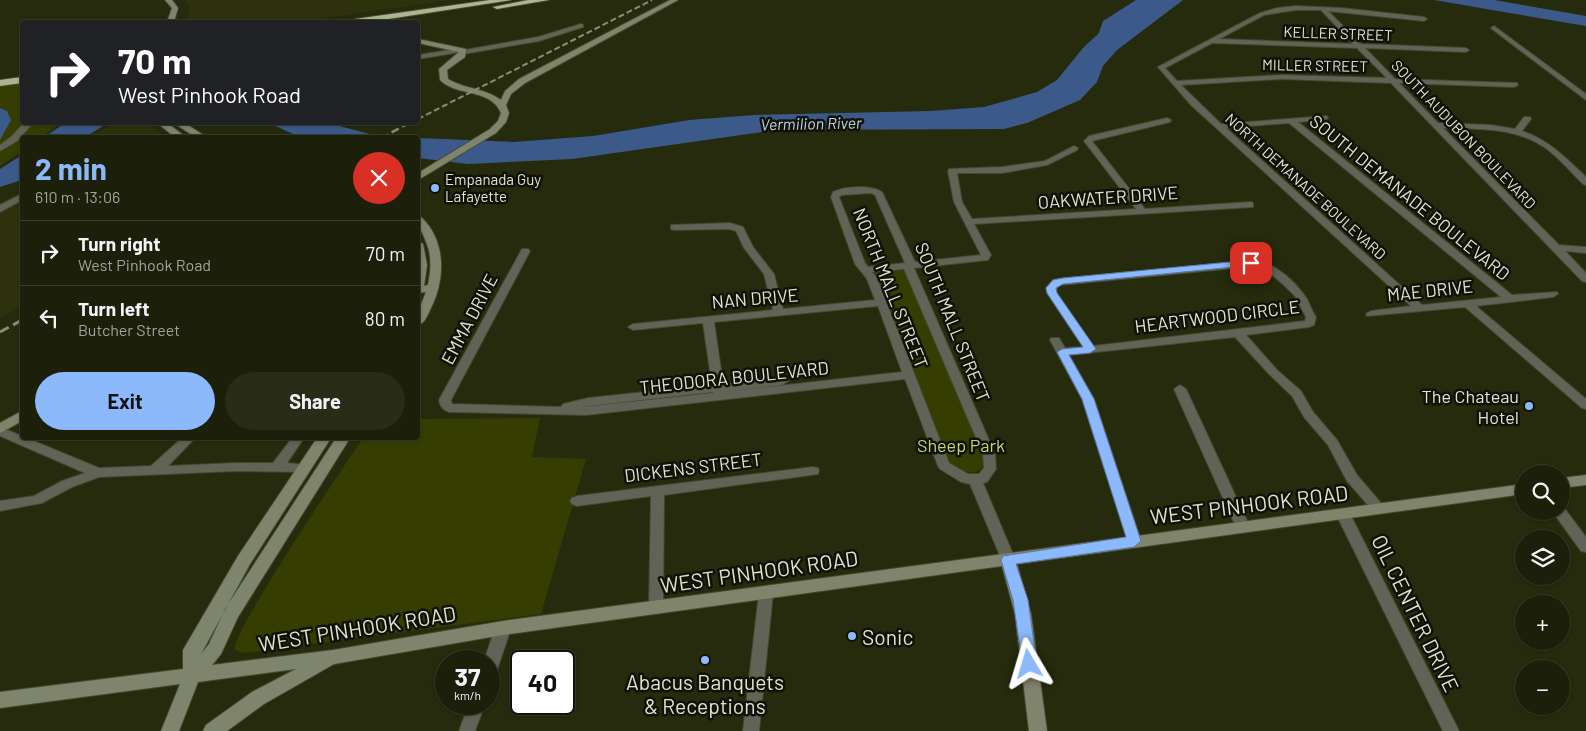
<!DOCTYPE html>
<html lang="en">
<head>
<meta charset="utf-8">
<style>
  :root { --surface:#1c200a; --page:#292d18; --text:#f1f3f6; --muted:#a0a39c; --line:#3a3e2b; --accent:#8cb9fc }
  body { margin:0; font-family:Barlow,sans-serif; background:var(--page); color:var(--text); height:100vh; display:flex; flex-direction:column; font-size:19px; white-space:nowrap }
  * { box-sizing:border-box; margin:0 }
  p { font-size:16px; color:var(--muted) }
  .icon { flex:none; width:28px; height:28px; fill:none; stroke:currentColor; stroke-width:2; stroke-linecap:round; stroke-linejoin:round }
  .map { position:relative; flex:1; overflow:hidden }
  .drawer { position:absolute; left:20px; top:135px; width:400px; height:305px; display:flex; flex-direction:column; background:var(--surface); border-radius:5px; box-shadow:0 1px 4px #0004,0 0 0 1px var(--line) }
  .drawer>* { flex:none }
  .hud { position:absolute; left:20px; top:20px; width:400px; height:105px; border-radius:5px; box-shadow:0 1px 4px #0004,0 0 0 1px var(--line); background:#202124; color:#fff; overflow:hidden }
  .fabs { position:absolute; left:1515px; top:465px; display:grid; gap:10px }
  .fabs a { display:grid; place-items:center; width:55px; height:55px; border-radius:50%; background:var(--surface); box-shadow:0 1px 4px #0004,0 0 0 1px var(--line); font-size:25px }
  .speed { position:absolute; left:435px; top:650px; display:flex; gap:10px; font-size:25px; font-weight:700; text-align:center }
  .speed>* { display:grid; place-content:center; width:65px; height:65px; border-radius:50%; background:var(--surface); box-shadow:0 1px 4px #0004,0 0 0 1px var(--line); line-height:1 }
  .speed small { font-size:12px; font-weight:400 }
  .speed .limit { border:2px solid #111; border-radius:8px; background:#fff; color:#111 }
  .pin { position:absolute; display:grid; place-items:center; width:42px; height:42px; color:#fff; margin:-21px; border-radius:10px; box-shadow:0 2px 8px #0006 }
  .me { position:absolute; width:55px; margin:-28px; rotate:353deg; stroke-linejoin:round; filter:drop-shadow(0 0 4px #0008) }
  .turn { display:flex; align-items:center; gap:18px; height:105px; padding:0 15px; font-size:22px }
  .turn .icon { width:65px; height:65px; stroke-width:2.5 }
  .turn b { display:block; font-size:35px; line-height:42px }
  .round { display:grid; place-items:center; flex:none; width:52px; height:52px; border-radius:26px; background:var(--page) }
  .overview { display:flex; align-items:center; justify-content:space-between; height:85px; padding:0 15px }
  h1 { font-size:30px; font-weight:700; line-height:38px; color:var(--accent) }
  .action { display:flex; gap:10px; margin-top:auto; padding:10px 15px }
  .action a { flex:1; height:58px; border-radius:30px; background:var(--accent); color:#111; font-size:20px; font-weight:700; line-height:58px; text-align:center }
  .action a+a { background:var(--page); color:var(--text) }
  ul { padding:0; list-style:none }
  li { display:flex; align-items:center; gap:15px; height:65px; padding:0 15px; border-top:1px solid var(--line) }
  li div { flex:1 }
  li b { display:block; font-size:19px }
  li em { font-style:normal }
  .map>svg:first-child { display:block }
</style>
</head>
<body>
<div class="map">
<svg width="1586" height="731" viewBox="0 0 1586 731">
  <rect width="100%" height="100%" fill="#262b0d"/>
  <g fill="#2d320c">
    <polygon points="186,0 450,0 296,22 187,22 190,9"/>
    <polygon points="116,122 148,123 163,137 90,137"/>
    <polygon points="22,191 22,306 0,318 0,203"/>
  </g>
  <g fill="#363d00">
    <polygon points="22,83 22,122 61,123 41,137 22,138 22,151 0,166 0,87"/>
    <path d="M905,270L986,455V464L976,472C963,474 951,468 945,457L873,273Z"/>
    <path d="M540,418L532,457L586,459L541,614L244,653L235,650C229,636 346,463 363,438H418V419Z"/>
  </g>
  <g fill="#3b5a8a">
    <polygon points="1136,0 1183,0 1117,50 1103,66 1097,82 1080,100 1027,123 1004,129 776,130 572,159 468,164 418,158 418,138 514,142 593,136 689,120 754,115 931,111 984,107 1037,92 1057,80 1083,48 1099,33 1103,21"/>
    <polygon points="1434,0 1494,0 1586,16 1586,26"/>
    <polygon points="0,108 7,111 11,120 0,140"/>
    <polygon points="67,122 108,122 108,123 85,137 44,137"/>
    <polygon points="269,123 328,123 377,136 396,137 309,137 293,134"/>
    <polygon points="22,155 22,180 0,187 0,169"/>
  </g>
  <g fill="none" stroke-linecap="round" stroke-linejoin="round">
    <g stroke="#44492d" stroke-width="2">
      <g id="street">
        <path d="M1296,6L1341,8L1424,17L1427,19L1424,21L1328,11L1361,44L1466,48L1469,50L1466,52L1365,48L1395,79L1517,83L1518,85L1514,87L1399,83L1438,123L1491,125L1515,129L1524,117H1530L1531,119L1522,131C1549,140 1566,158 1586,177V185L1583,184C1571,172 1560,159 1547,149C1517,127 1479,129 1443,128L1559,245L1586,247V253L1565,251L1586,273V282L1582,281L1391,83L1282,79L1181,85L1221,124L1327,116L1328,118L1324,120L1298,122L1512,295L1557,292L1558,294L1553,297L1476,306L1586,399V409L1582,408L1465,307L1367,316L1366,314L1371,311L1411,306L1191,105L1158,67L1260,13L1277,8ZM1296,10H1321L1353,44L1219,39L1264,15ZM1212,43L1357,48L1387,78L1282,75L1177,81L1165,68ZM1289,123L1501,297L1422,305L1226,128Z"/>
        <polygon points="581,24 583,25 583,27 539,41 463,54 460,52 418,59 418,55 462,48 465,50 538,37"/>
        <polygon points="1494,26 1586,94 1586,100 1492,29 1491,28"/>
        <path d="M1167,118L1171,120L1170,122L1092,141L1145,209L1250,202L1253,203V207L974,224L991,255L988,260L914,268L995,454L996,469L987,482L983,483L1015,559L1013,563L1008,564L1003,563L970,484L961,482L940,469L938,466L905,379L586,415L449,412C443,410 440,406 439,400L522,249H528L530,251L451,400L452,404L561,407L563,404L588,398L712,385L703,323L633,330L628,327L633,324L773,310L764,274L744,248L736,231L729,229L674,230L671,229V225L730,223L743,227L753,247L774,274L783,309L875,300L867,279L855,264L831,197L833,192C845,186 871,185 882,192L915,262L981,255L954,202L948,171L949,169L1002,167L1045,161L1074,146L1078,148L1077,150L1047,165L1002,173H957L962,202L972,219L1136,209L1084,141L1089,136ZM871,193L875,195L905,263L868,267L865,263L839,197L842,195ZM904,269L983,454L984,468L979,474H968L949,463L877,278L872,272ZM878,306L902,372L724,392L782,385L788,381L782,377L723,384L714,322ZM713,392V393L583,407L588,406Z"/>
        <polygon points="25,122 34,122 17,141 0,151 0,145 11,137"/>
        <polygon points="22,194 22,200 0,212 0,205"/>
        <path d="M1257,260C1277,265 1296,282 1307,299C1310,305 1312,311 1316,317L1314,325L1309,327L1246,335L1277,370L1301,391L1313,412L1337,440L1357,475L1386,509L1384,512L1379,514L1374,512L1347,481L1328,445L1304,417L1292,396L1269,374L1235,337L1069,355L1094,399L1141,541L1139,545L1134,546L1129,545L1082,399L1050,340L1051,338H1059L1065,348L1083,347L1047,293L1046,288L1053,280L1057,279ZM1256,266L1272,275L1285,286L1295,296L1306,317L1305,321L1093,346L1057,293L1056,289L1060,285Z"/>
        <polygon points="1180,385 1186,389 1250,527 1248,531 1243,532 1238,531 1236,527 1174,389"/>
        <polygon points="0,427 99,468 151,466 182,438 195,438 168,466 235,463 273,463 292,438 304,438 287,463 308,465 310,468 308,471 304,472 235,471 99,477 72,487 42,503 0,511 0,501 34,496 62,481 85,473 0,436"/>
        <polygon points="813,467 818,468 819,471 818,474 664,495 663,608 661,612 656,614 651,612 649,608 651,496 577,506 572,504 570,501 572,498 577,496"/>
        <polygon points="1561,507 1564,508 1586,537 1586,552 1581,551 1552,511 1561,511"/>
        <polygon points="1343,509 1348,511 1350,514 1459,731 1443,731 1336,514 1338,511"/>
        <polygon points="766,587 771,589 773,593 759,731 743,731 759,593 761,589"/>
        <polygon points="503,622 508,624 511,628 497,670 495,675 489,677 489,661 484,661 495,628 498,624"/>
        <polygon points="469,704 485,704 475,731 459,731"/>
      </g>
    </g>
    <g stroke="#44492d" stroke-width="2">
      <g id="secondary">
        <polygon points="165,0 172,0 178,8 174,22 167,22 172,8"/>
        <path d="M670,0H678L525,83L511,94L506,105L509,113L506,122L496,133L418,180V173L490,129L498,121L501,113C491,88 457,97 440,80L439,69L459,52L418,43V39L466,49L465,57L447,70L448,79C464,89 485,88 501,100L505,91L519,79Z"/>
        <polygon points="156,122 166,122 187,138 176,138"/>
        <polygon points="172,122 183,122 208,138 197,138"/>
        <path d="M418,216C423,217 425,222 429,226C447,252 443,285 430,310C427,316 425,323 418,325V312L426,292L418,293V241L423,244L427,265L424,286L428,285C431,271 432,255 426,242C423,232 417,226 418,216Z"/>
        <polygon points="22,411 22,421 0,433 0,423"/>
        <polygon points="317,438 331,438 250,564 201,654 209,644 225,609 336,438 350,438 238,617 221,654 212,665 333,650 503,621 1524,484 1524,494 1017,564 1031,614 1047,731 1029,731 1015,614 1002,566 503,635 334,664 264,704 227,731 203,731 206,725 252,692 296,669 198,682 179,731 161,731 180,684 0,708 0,692 183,669 183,650 186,645 238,556"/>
        <polygon points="1586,475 1586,485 1561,488 1561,478"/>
      </g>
    </g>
    <g stroke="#44492d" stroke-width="2">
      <g id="highway">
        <polygon points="490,0 511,0 369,22 351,22 355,19"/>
        <polygon points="528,0 549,0 497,9 493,7"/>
        <polygon points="22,77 22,83 0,86 0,80"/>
      </g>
    </g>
    <use href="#street" fill="#606355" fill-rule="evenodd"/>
    <use href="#secondary" fill="#7f846d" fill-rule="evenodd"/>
    <use href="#highway" fill="#adb491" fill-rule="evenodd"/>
    <polyline stroke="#898d75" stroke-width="2" stroke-dasharray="6 3" stroke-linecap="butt" points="418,119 652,0"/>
    <polyline stroke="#898d75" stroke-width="2.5" stroke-dasharray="8 4" stroke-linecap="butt" points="381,138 411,122"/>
    <polyline stroke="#898d75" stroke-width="3" stroke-dasharray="10 5" stroke-linecap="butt" points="0,332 22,320"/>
  </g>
  <polygon fill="#8cb9fc" stroke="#5b78a4" points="1251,260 1254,261 1254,265 1063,284 1056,288 1057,293 1096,349 1090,353 1069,355 1094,399 1141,541 1134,547 1016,564 1028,600 1037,664 1034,668 1029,670 1023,668 1013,600 1001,560 1003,556 1126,537 1082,399 1057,352 1062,349 1083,347 1047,293 1046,288 1053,280 1063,278"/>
  <g fill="#8cb9fc" stroke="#101206" stroke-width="2">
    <circle cx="435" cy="188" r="5"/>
    <circle cx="1529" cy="406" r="5"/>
    <circle cx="852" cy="636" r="5"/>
    <circle cx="705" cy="660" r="5"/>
  </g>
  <g text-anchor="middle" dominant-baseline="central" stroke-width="5" stroke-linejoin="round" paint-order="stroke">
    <g font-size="15" fill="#e0e4d2" stroke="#101206">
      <text transform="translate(1338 33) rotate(2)">KELLER STREET</text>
      <text transform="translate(1315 65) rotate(1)">MILLER STREET</text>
      <text transform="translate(1464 134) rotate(46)">SOUTH AUDUBON BOULEVARD</text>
      <text transform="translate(1306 186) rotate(42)">NORTH DEMANADE BOULEVARD</text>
    </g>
    <g font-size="15" fill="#e0e4d2" stroke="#101206" text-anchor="start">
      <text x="445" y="179">Empanada Guy<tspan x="445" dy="17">Lafayette</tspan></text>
    </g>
    <g font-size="16" font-style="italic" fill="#c0d4f1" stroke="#101206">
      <text transform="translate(811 123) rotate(-1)">Vermilion River</text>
    </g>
    <g font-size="18" fill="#e0e4d2" stroke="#101206">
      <text transform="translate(1108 197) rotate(-4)">OAKWATER DRIVE</text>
      <text transform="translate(1410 197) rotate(39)">SOUTH DEMANADE BOULEVARD</text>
      <text transform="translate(891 288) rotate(68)">NORTH MALL STREET</text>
      <text transform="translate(1430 290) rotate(-6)">MAE DRIVE</text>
      <text transform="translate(755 298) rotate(-5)">NAN DRIVE</text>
      <text transform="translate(1217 316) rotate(-7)">HEARTWOOD CIRCLE</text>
      <text transform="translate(469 319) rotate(-62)">EMMA DRIVE</text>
      <text transform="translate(953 322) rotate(68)">SOUTH MALL STREET</text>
      <text transform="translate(734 377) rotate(-6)">THEODORA BOULEVARD</text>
      <text transform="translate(693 467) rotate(-7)">DICKENS STREET</text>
    </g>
    <g font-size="18" fill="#e0e4d2" stroke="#101206" text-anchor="end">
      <text x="1519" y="396">The Chateau<tspan x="1519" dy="21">Hotel</tspan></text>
    </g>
    <g font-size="18" fill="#c3d278" stroke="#101206">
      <text x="961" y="445">Sheep Park</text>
    </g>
    <g font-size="21" fill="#e0e4d2" stroke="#101206">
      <text transform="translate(1249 504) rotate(-7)">WEST PINHOOK ROAD</text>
      <text transform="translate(759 571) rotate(-8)">WEST PINHOOK ROAD</text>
      <text transform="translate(1416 613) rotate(64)">OIL CENTER DRIVE</text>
      <text transform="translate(357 628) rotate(-9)">WEST PINHOOK ROAD</text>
    </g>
    <g font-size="21" fill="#e0e4d2" stroke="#101206" text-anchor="start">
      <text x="862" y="636">Sonic</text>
      <text x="705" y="681" text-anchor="middle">Abacus Banquets<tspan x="705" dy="24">&amp; Receptions</tspan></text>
    </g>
  </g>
</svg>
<div class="fabs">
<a><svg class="icon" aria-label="search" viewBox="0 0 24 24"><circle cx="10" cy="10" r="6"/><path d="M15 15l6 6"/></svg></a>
<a><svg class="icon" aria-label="layers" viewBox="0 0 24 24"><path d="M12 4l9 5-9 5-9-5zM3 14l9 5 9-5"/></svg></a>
<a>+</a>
<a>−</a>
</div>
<div class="speed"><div>37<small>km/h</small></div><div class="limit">40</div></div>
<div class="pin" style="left:1251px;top:263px;background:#d93025"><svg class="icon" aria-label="arrive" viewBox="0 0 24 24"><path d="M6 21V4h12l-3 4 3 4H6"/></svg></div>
<svg class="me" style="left:1029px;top:664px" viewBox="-20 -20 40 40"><path d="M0-17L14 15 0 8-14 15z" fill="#8cb9fc" stroke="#fff" stroke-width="4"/></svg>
<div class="hud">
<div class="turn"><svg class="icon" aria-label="right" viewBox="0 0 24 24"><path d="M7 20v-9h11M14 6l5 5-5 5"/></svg><div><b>70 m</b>West Pinhook Road</div></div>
</div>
<section class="drawer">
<div class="overview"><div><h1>2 min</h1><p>610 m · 13:06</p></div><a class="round" style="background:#d93025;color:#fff"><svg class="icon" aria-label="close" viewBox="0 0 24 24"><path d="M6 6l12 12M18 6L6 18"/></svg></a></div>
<ul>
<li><svg class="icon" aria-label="right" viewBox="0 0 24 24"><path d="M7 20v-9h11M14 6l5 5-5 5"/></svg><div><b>Turn right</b><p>West Pinhook Road</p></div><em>70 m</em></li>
<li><svg class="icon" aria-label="left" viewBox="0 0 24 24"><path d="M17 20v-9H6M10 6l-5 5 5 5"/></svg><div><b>Turn left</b><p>Butcher Street</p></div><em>80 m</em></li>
</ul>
<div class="action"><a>Exit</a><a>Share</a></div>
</section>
</div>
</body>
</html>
